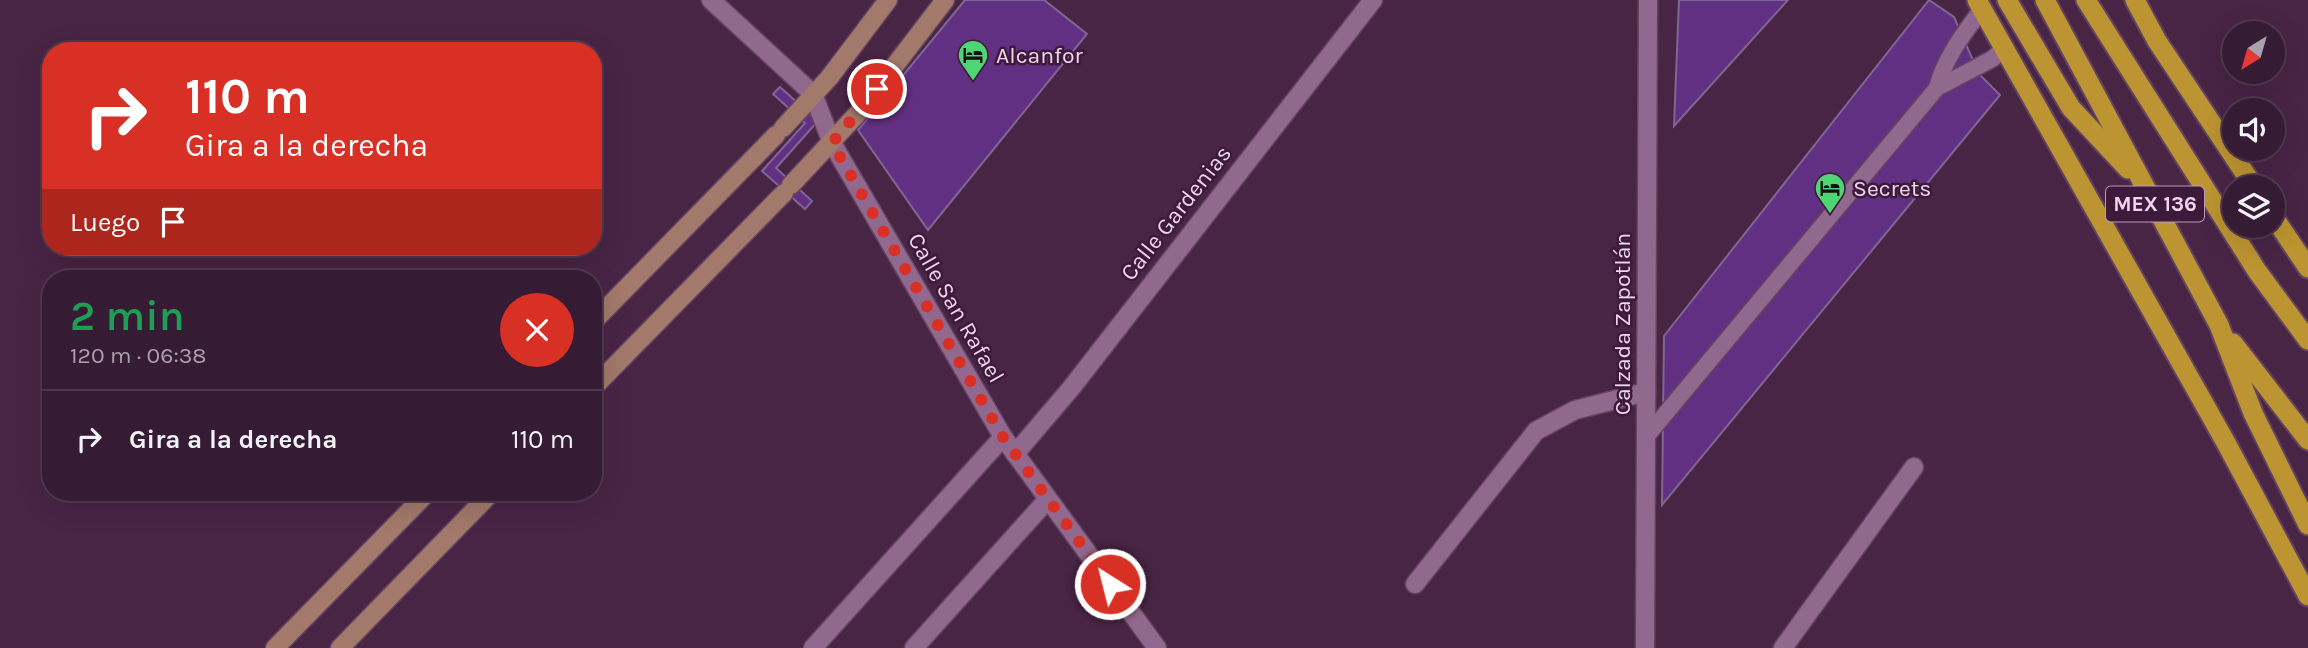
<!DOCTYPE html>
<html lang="es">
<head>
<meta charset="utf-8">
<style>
  :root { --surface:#361b34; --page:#412840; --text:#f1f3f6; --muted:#aaa1ac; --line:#50394f }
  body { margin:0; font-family:Karla,sans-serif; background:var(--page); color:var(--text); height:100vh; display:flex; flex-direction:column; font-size:26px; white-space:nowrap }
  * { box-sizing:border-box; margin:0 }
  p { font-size:23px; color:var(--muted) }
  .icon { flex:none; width:38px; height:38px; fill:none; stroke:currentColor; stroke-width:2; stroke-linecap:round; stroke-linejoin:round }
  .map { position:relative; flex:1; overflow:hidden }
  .panel { position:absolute; left:42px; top:270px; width:560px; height:231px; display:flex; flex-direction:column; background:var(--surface); border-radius:28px; box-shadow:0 7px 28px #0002,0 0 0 2px var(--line) }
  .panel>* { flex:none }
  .hud { position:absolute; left:42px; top:42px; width:560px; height:214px; border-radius:28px; box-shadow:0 7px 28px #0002,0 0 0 2px var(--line); background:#d93025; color:#fff; overflow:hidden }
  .needle { width:46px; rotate:217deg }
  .tools { position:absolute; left:2222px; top:21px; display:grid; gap:14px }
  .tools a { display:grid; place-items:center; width:63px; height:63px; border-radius:50%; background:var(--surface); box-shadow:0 7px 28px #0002,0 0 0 2px var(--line); font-size:35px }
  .pin { position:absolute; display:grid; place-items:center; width:60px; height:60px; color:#fff; margin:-30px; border:4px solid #fff; border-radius:50%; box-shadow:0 2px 7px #0007 }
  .me { position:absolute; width:77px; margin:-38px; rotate:324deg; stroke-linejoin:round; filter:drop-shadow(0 0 5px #0008) }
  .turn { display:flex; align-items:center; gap:24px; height:147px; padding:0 28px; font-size:32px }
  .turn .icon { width:91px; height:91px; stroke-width:2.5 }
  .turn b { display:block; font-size:49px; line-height:60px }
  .then { display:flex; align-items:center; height:66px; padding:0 28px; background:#0003; gap:14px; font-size:26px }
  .round { display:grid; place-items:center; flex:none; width:74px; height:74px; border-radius:37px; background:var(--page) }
  .summary { display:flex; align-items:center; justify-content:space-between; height:119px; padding:0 28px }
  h1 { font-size:42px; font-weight:600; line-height:52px; color:#1e9e55 }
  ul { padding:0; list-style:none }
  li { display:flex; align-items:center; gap:21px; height:98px; padding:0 28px; border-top:2px solid var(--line) }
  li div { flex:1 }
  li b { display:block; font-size:26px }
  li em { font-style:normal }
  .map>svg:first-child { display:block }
</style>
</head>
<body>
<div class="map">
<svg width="2308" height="648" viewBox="0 0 2308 648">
  <rect width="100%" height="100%" fill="#482445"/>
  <g fill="#623082" stroke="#7f6693" stroke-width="2">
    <polygon points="965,0 1044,0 1087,34 928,230 858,130"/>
    <polygon points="1679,0 1788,0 1674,126"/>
    <polygon points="1929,0 1954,17 1979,74 2000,95 1662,505 1664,336"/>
    <polygon points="780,87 818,121 776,168 812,201 805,209 762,171 805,123 773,94"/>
  </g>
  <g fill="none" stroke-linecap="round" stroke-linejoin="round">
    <g stroke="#634360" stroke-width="19">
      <g id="service">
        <path d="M1937,88C1944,59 1964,33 1982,9"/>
        <polyline points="1646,437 1937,88 1992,59 2004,49"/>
      </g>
    </g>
    <g stroke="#634360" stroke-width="21">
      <g id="minor">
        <polyline points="1015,454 1072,387 1373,0"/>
        <polyline points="1415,584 1536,431 1575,410 1646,392"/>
        <polyline points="813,648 1003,437"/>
        <polyline points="914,648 1048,499"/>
        <polyline points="1783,648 1914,467"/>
      </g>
    </g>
    <g stroke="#634360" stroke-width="21">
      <g id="tertiary">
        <polyline points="711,0 813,94 832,143 1003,437 1157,648"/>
        <polyline points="1645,648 1648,0"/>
      </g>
    </g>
    <g stroke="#634360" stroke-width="21">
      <g id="secondary">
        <polyline points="783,128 829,78 888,0"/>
        <polyline points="791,185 860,111 945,0"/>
        <polyline points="593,322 776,135"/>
        <polyline points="593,388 784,193"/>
        <polyline points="275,648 428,492"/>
        <polyline points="340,648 492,492"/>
      </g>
    </g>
    <g stroke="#634360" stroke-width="23">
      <g id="trunk">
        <polyline points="1977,0 2225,441 2308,596"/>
        <polyline points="2007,0 2071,108 2128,169"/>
        <polyline points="2045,0 2219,325 2253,413 2308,525"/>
        <polyline points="2086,0 2257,271 2308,340"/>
        <polyline points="2135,0 2157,41 2254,187"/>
        <polyline points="2273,216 2308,268"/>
        <polyline points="2233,343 2308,440"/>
      </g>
    </g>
    <use href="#service" stroke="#92698e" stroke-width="16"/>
    <use href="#minor" stroke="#92698e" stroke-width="18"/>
    <use href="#tertiary" stroke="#92698e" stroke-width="18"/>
    <use href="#secondary" stroke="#a2796b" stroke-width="18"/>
    <use href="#trunk" stroke="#bc9431" stroke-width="19"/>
  </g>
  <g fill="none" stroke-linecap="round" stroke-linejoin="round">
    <polyline stroke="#d93025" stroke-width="12" stroke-dasharray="0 21.6" points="877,89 832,143 1003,437 1110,584"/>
  </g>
  <defs>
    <g id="hotel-pin" transform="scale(1.575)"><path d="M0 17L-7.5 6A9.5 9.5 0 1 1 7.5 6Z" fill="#4ed675" stroke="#3d193b"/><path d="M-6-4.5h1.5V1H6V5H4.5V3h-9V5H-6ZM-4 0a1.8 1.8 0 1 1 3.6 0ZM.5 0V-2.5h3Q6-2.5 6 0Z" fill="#111"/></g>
  </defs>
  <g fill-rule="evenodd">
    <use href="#hotel-pin" x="973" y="55"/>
    <use href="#hotel-pin" x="1830" y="188"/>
  </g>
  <g text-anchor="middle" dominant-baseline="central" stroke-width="5" stroke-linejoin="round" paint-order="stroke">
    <rect fill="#3d193b" stroke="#b89db6" stroke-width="2" x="2106" y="186.5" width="98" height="35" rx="5"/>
    <g font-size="21" font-weight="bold" fill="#edd6ea">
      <text x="2155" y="204">MEX 136</text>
    </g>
    <g font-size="23" fill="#edd6ea" stroke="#3d193b" text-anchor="start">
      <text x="996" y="55">Alcanfor</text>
      <text x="1853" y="188">Secrets</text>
    </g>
    <g font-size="23" fill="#edd6ea" stroke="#3d193b">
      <text transform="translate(1176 213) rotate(-52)">Calle Gardenias</text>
      <text transform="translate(956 308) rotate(60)">Calle San Rafael</text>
      <text transform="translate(1622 324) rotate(-90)">Calzada Zapotlán</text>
    </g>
  </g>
</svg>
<div class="tools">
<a><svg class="needle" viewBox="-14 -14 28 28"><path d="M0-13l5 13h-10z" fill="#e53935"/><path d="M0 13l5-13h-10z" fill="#aaa1ac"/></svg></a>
<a><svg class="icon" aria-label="sound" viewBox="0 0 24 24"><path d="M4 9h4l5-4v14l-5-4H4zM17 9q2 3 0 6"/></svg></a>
<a><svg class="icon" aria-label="layers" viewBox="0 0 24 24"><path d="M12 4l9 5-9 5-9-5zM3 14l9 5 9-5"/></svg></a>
</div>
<div class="pin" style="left:877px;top:89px;background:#d93025"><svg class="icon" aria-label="arrive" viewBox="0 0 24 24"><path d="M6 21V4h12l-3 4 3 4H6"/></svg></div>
<svg class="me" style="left:1110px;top:584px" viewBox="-20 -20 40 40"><circle r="17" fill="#d93025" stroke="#fff" stroke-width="3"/><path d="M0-11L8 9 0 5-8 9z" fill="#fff"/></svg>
<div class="hud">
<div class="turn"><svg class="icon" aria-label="right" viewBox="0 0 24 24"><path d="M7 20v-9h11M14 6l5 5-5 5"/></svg><div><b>110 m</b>Gira a la derecha</div></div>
<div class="then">Luego<svg class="icon" aria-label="arrive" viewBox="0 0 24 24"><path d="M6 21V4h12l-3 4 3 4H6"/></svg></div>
</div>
<section class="panel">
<div class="summary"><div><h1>2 min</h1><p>120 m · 06:38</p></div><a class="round" style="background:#d93025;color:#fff"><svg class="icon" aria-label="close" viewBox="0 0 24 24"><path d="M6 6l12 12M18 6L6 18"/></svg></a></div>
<ul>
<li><svg class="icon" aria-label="right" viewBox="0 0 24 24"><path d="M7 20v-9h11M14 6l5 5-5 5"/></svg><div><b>Gira a la derecha</b></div><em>110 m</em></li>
</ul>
</section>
</div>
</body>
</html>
